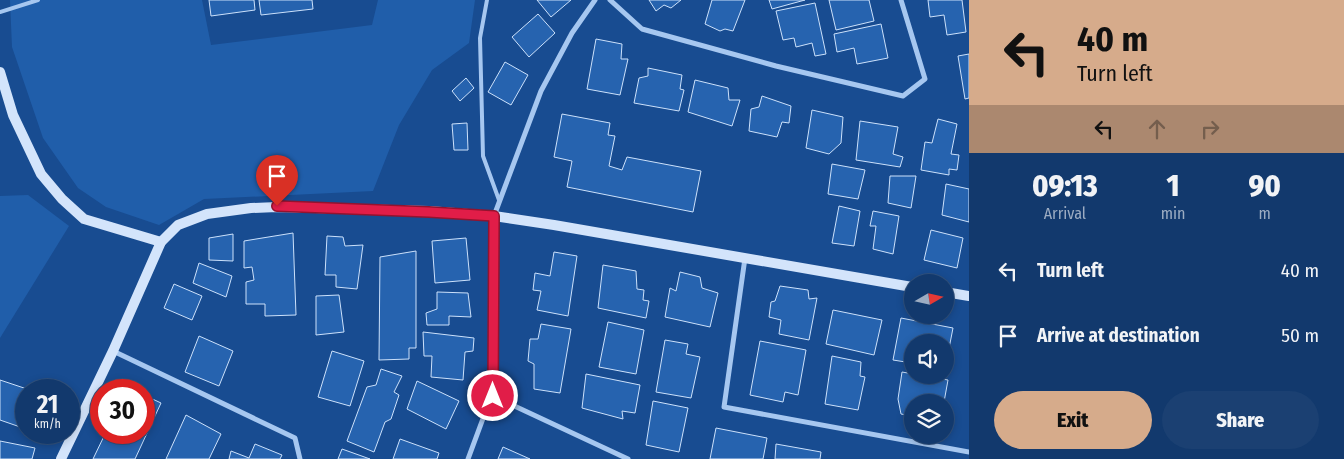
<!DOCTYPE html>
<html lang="en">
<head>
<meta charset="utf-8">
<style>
  :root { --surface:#12396d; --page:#1b4072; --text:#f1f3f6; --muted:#9cacc2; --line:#315380; --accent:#d6ab8b }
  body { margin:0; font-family:"Fira Sans Condensed",sans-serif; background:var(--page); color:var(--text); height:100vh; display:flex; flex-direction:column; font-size:19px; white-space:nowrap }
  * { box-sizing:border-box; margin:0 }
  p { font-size:16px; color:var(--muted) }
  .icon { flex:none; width:28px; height:28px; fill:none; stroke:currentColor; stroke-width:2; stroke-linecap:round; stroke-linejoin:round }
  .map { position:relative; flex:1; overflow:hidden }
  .panel { display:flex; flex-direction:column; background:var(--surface); width:375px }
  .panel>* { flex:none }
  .guide { background:#d6ab8b; color:#111; overflow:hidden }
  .needle { width:32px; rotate:81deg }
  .tools { position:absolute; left:904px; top:274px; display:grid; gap:10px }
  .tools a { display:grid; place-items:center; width:50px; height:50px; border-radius:50%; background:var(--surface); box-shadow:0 2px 8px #0003,0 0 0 1px var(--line); font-size:25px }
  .speed { position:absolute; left:15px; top:379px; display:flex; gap:10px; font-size:25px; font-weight:700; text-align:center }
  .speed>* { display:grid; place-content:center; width:65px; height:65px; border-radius:50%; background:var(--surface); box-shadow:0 2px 8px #0003,0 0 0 1px var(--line); line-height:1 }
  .speed small { font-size:12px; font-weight:400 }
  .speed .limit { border:8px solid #d22; background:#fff; color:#111 }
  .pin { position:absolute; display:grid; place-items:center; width:42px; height:42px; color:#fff; margin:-51px -21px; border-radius:50% 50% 50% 0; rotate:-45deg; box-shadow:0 0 5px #0007 }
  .pin .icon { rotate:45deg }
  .me { position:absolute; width:55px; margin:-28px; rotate:0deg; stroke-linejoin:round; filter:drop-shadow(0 0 4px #0008) }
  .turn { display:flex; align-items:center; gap:18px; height:105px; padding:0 25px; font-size:22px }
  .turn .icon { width:65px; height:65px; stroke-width:2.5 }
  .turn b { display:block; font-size:35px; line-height:42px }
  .lanes { display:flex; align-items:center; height:48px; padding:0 25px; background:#0003; justify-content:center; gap:25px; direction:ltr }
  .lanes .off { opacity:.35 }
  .eta { display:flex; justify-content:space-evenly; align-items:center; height:85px; text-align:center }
  .eta b { font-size:30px; font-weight:800; line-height:35px }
  .action { display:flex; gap:10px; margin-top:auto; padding:10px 25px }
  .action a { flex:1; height:58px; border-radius:30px; background:var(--accent); color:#111; font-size:20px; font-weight:800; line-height:58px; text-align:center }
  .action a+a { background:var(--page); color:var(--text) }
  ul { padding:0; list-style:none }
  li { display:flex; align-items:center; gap:15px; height:65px; padding:0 25px }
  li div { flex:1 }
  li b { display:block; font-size:19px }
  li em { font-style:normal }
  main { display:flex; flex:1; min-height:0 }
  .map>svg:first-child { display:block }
</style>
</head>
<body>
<main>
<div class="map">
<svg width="969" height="459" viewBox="0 0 969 459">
  <rect width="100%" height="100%" fill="#184c91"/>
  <g fill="#205eaa">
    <polygon points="10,0 202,0 211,45 372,25 378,0 475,0 469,43 432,70 399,125 373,191 204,199 159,225 106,207 78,188 43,138 12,47"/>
    <polygon points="28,195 69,226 0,338 0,196"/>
  </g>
  <g fill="#2663af" stroke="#cce1fb">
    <polygon points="209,0 254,0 255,10 211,16"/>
    <polygon points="259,0 312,0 313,9 261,15"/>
    <polygon points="537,0 571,0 551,17"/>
    <polygon points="649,0 681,0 671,8 664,5 656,11"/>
    <polygon points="712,0 745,0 733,31 725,29 720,31 705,24"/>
    <polygon points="769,0 805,0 772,9"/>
    <polygon points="829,0 869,0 874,21 836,30"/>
    <polygon points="928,0 962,0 966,32 947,35 944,15 930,17"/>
    <polygon points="815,3 826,54 815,56 812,43 796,47 794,38 783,40 776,11"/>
    <polygon points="538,14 555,33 529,57 512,37"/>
    <polygon points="881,24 888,58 857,64 854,48 837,52 834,34"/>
    <polygon points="596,39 622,44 621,59 628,59 620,95 587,89"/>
    <polygon points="969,54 969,98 965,99 958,56"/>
    <polygon points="505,62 528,75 511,105 488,92"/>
    <polygon points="648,68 682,75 680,89 684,90 679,111 634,103 639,78 648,76"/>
    <polygon points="466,78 474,88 460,101 452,91"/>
    <polygon points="695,80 728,88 729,100 740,100 732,126 688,112"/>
    <polygon points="762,96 791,106 789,123 782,122 777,137 749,131 751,109 759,107"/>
    <polygon points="812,110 843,117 841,143 829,154 806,148"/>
    <polygon points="562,114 610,123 608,135 615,136 609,166 622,170 627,157 701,171 693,212 567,187 572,161 554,157"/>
    <polygon points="938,119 957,124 951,154 959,155 957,170 949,169 949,175 921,170 925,142 932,143"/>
    <polygon points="860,121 898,127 893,154 903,157 900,167 856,160"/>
    <polygon points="467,123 468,150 454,150 452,124"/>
    <polygon points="832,164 865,170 858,199 828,194"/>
    <polygon points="890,176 916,176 911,208 888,203"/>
    <polygon points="946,184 969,189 969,222 942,215"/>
    <polygon points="839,206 860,211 854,246 832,243"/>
    <polygon points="873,211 899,216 893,254 873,249 876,226 870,226"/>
    <polygon points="931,230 963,238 957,268 924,260"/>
    <polygon points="293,233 296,315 265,316 265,304 246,304 246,282 254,280 252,267 244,268 244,241"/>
    <polygon points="233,234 233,261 209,260 209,238"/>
    <polygon points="327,236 343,237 345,246 363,245 357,289 336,287 336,275 325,275"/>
    <polygon points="466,238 470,280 435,283 432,241"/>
    <polygon points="416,251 416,348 409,348 409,359 379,360 380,257"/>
    <polygon points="554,252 577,256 568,316 537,310 541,291 533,290 535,273 550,276"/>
    <polygon points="199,263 232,276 226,297 193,283"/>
    <polygon points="603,265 636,271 637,289 644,290 643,300 649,301 646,318 598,308"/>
    <polygon points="680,272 700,277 702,288 718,293 710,327 665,317 670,288 676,291"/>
    <polygon points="174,284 202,296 192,320 164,308"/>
    <polygon points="780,286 808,290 809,299 817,298 809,340 779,334 781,320 769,317 771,302 775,301"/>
    <polygon points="437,292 468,293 471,317 449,316 449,325 427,325 426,313 437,309"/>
    <polygon points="339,295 344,332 316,335 316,296"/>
    <polygon points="833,310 882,320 874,355 826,344"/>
    <polygon points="901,318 953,328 945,369 945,342 912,342 912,363 893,360"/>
    <polygon points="608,322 644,330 636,374 599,367"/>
    <polygon points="541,324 571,329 560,393 534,389 534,364 528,361 530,339 538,339"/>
    <polygon points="423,332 474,338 473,351 465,352 463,380 431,377 432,356 424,356"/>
    <polygon points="199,336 233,351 219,386 185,372"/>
    <polygon points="665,340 688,344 686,354 700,357 691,398 656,392"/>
    <polygon points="760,341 806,350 798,395 785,392 783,402 750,395"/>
    <polygon points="332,351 364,361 350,406 318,397"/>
    <polygon points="832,356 861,362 860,376 865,377 858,410 825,404"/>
    <polygon points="381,369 402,376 394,392 399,395 391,419 385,422 374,452 347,441 367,387 376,385"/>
    <polygon points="902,372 948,380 944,402 912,402 912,416 901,414 898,399"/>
    <polygon points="586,374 640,385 635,413 622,411 623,419 582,408"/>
    <polygon points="0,380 30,390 26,390 26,429 0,420"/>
    <polygon points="417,381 459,401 446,429 407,409"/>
    <polygon points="144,395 161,403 135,459 93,459 106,432 144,432"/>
    <polygon points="653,401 688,408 679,452 646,445"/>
    <polygon points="186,415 221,434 209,459 166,459"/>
    <polygon points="716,428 767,438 763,459 710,459"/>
    <polygon points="400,439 439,453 437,459 393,459"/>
    <polygon points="0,441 35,448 32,459 0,459"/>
    <polygon points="255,444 282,455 280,459 229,459 231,451 249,458"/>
    <polygon points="776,444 821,452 820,459 775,459"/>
    <polygon points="503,447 530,459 498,459"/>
    <polygon points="342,449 370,459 338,459"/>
  </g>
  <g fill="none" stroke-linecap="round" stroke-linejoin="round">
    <g stroke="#a6c7f0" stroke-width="4">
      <polyline points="487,0 480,38 483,156 499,200"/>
      <polyline points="0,12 38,0"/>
    </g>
    <g stroke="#a6c7f0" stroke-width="5">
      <polyline points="610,0 642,29 776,66 903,96 925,79 901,0"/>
      <polyline points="745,258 724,407 969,452"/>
      <polyline points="113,351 295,438 300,459"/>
      <polyline points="493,396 628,459"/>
      <polyline points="468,459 488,405 493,396 494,216 541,91 572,33 595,0"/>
    </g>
    <g stroke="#d3e4fb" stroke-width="10">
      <polyline points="0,72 13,115 41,174 62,199 84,219 161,242"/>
      <polyline points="945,292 969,296"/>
      <polyline points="61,459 113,351 161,242 178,225 207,214 251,208 277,207 429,211 494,216 554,225 912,287"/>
    </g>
  </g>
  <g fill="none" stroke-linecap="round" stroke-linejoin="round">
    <g stroke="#92132f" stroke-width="12">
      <polyline id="route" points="277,206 429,212 494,216 493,396"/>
    </g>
    <use href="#route" stroke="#e11d48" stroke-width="9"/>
  </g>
</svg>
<div class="tools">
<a><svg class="needle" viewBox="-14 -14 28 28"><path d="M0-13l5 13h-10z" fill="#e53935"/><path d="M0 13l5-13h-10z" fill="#9cacc2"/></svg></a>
<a><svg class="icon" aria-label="sound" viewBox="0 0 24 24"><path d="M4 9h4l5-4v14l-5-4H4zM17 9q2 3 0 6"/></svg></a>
<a><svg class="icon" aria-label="layers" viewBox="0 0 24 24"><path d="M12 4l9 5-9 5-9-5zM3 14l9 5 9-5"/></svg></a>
</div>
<div class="speed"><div>21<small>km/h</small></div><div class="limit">30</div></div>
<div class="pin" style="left:277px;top:206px;background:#d93025"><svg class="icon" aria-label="arrive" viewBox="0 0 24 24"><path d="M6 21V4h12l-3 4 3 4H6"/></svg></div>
<svg class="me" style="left:493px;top:396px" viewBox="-20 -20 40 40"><circle r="17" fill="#e11d48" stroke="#fff" stroke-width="3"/><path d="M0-11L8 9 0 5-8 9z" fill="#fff"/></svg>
</div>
<section class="panel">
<div class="guide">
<div class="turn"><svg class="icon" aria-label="left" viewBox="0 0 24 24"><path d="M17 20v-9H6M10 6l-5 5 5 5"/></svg><div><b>40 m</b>Turn left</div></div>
<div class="lanes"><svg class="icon" aria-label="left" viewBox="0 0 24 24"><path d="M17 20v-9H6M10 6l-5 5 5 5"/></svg><svg class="icon off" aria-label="ahead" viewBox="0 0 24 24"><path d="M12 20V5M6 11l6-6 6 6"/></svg><svg class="icon off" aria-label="right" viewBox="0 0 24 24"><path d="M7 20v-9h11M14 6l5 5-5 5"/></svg></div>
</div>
<div class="eta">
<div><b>09:13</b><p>Arrival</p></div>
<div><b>1</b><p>min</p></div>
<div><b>90</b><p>m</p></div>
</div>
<ul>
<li><svg class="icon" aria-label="left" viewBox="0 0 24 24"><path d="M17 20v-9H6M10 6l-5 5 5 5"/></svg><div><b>Turn left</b></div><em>40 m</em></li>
<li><svg class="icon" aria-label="arrive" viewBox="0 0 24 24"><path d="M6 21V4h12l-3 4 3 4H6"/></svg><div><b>Arrive at destination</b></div><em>50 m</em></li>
</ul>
<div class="action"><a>Exit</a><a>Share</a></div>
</section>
</main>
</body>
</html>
